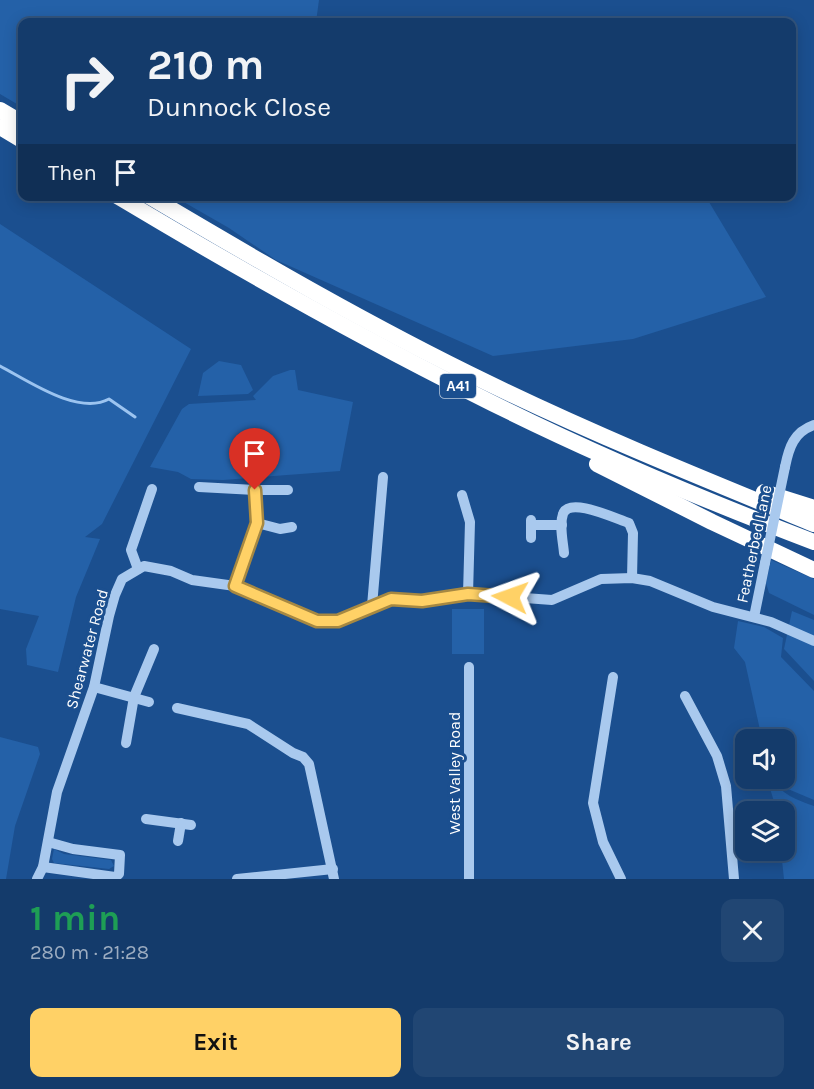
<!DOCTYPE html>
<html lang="en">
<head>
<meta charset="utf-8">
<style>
  :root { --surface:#143b6b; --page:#214673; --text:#f1f3f6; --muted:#9dadc1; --line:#33557e; --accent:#ffd166 }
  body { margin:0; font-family:Karla,sans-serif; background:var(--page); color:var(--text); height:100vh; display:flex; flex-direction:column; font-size:22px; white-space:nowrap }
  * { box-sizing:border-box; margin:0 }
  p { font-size:20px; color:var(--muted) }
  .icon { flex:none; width:33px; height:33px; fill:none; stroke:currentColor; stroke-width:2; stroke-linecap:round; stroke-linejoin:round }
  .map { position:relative; height:879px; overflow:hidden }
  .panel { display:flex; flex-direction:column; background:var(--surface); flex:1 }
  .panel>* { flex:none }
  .guide { position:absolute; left:18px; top:18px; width:778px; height:183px; border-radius:12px; box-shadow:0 3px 15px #0003,0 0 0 2px var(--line); background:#143b6b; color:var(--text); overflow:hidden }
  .tools { position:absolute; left:735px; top:729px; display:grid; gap:12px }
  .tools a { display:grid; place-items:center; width:60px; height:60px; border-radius:12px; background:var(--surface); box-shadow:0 3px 15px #0003,0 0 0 2px var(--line); font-size:30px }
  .pin { position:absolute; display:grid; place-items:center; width:51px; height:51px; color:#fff; margin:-62px -26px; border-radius:50% 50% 50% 0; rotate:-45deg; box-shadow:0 0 6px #0007 }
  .pin .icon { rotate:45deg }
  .me { position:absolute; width:66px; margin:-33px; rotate:274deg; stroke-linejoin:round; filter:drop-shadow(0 0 4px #0008) }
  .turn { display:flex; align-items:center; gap:21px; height:126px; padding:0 30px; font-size:27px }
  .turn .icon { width:78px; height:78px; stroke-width:2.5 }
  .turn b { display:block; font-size:42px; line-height:51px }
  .then { display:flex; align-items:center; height:57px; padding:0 30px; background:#0003; gap:12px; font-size:22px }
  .round { display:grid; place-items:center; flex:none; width:63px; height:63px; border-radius:12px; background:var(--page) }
  .overview { display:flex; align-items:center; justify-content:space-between; height:102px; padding:0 30px }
  h1 { font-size:36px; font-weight:700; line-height:45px; color:#1e9e55 }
  .cta { display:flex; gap:12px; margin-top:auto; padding:12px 30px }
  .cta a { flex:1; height:69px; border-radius:12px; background:var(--accent); color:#111; font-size:24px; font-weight:700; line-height:69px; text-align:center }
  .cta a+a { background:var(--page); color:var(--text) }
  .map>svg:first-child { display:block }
</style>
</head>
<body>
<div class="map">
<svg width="814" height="879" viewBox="0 0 814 879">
  <rect width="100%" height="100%" fill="#1b4f8f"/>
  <g fill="#2461a8">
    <polygon points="0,0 319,0 316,22 22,22 22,107 0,94"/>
    <polygon points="175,197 706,197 766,297 633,339 493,356 276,260 229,228"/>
    <polygon points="0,224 191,349 102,524 85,537 100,539 76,597 58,672 27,665 26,649 39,616 0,609"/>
    <polygon points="219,361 241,365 253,390 248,394 198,396 203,373"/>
    <polygon points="290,370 295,370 298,390 353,402 340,471 223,480 191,479 178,472 150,467 182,409 189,404 256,400 253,396 273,376"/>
    <polygon points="771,560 814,579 814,615 769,593 766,583"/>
    <rect x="452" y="609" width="32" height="45"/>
    <polygon points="792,611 814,620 814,681 784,649"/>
    <polygon points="738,621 764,627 783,638 781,657 814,691 814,800 788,789 782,779 784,778 784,740 762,739 745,662 734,648"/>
    <polygon points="0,737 38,747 40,754 15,826 6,879 0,879"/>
    <path d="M767,779H771C782,794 796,800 814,806V879H784L781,851L784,850V812L777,811Z"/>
    <polygon points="54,849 64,854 111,860 114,866 109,869 54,863 52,859"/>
  </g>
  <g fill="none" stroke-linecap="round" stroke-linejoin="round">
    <path stroke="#9cc4f0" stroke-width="3" d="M0,366C27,380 78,416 109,399L135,417"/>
    <g stroke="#a9c9ee" stroke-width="10">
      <path d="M785,467C789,447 794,432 814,425"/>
      <polyline points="199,487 255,490 288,490"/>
      <polyline points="462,495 470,522 468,594"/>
      <polyline points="531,520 531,538"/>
      <polyline points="257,523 280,529 292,527"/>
      <polyline points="531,525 562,525"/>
      <path d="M564,553C563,541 559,525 563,514C569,496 616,519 629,523L633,533L632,578"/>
      <polyline points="138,569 131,550 152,489"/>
      <polyline points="235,586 257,523 255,490"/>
      <polyline points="372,606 383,477"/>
      <polyline points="754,617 765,563"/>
      <polyline points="469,667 469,879"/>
      <polyline points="613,677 593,803 603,842 621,879"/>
      <polyline points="94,687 149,702"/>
      <polyline points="685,696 717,756 726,786 734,879"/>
      <polyline points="177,708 248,724 293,753 303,757 309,764 334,879"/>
      <polyline points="126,743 134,697 154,649"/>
      <polyline points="146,819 191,825"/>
      <polyline points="178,841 181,823"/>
      <polyline points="43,867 115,877 119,874 120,855 73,849 48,842"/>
      <polyline points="37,879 43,867 57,792 94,687 109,616 115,595 122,579 144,566 171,571 192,580 235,586 317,621 338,621 391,599 421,601 468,594 552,600 601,579 632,578 650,581 713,607 771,622 814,641"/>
      <polyline points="237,879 333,869"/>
    </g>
    <g stroke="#fff" stroke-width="16">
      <polyline points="0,110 22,123"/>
      <polyline points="0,127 22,140"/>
      <path d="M117,196C234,266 352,333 474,394C584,450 698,498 814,542"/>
      <path d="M149,196C260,262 372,327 488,383C595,435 704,479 814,524"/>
      <polyline points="597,464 712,522 814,570"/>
      <polyline points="764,492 814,508"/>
    </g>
    <polyline stroke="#a9c9ee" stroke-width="10" points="765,563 785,467"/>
  </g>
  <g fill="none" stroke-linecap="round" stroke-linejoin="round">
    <g stroke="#a68842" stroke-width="15">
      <polyline id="route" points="255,490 257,523 235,586 317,621 338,621 391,599 422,601 468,594 510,597"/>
    </g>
    <use href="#route" stroke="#ffd166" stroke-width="10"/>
  </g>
  <g text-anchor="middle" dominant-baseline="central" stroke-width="6" stroke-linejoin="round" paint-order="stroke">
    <rect fill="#1b4f8f" stroke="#bbcadd" stroke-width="1.5" x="440" y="374" width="36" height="24" rx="4.5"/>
    <g font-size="15" font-weight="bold" fill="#fff">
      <text x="458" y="386">A41</text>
    </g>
    <g font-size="16" fill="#fff" stroke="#1b4f8f">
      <text transform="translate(754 544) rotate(-78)">Featherbed Lane</text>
      <text transform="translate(87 649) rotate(-75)">Shearwater Road</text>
      <text transform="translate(454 773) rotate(-90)">West Valley Road</text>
    </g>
  </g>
</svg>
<div class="tools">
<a><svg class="icon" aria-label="sound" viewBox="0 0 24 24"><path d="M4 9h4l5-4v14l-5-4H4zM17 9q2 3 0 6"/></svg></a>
<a><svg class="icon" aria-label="layers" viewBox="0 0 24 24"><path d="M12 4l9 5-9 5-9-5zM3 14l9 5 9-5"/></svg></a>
</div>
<div class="pin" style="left:255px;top:490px;background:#d93025"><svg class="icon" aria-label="arrive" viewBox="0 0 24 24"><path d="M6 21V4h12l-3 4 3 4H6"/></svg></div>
<svg class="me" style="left:510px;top:597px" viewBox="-20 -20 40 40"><path d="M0-17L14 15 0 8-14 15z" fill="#ffd166" stroke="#fff" stroke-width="4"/></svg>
<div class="guide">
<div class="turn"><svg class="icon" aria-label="right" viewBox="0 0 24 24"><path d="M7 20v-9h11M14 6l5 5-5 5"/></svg><div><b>210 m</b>Dunnock Close</div></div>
<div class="then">Then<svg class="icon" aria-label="arrive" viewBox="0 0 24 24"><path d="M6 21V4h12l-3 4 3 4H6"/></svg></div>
</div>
</div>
<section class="panel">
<div class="overview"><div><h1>1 min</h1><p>280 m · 21:28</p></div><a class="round"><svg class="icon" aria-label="close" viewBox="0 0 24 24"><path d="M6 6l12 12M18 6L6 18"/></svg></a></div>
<div class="cta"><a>Exit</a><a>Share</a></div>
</section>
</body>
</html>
